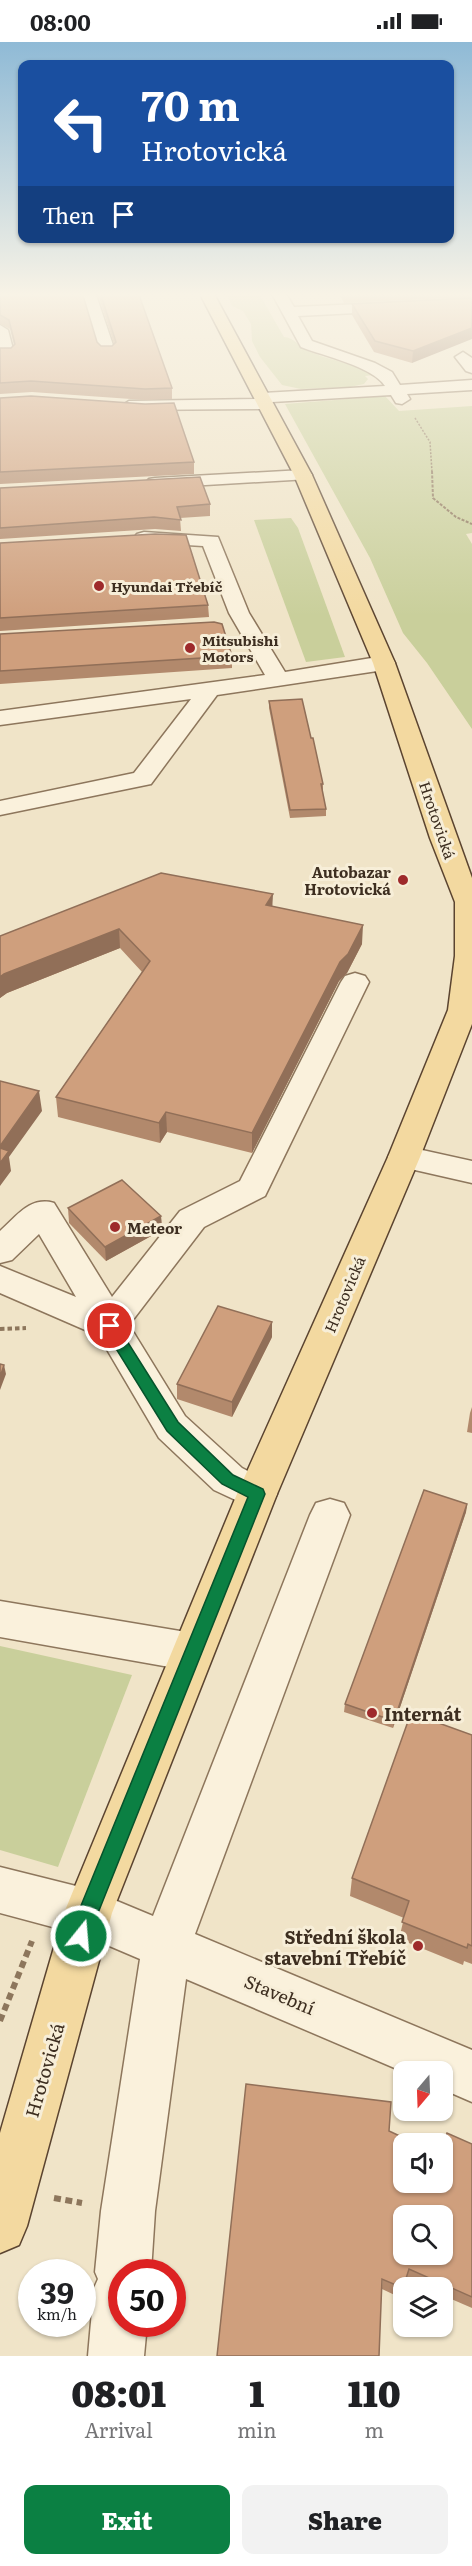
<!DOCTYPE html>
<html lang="en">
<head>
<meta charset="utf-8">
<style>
  :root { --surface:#fff; --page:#f2f2f2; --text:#202124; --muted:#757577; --accent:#0b8043 }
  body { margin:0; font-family:Literata,serif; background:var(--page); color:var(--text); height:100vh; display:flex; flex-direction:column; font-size:22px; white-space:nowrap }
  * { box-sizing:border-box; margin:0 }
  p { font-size:20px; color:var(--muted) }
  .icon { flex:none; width:33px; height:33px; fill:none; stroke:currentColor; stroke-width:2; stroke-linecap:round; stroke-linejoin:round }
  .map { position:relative; height:2314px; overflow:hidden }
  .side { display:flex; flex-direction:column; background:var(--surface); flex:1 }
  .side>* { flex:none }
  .hud { position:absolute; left:18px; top:18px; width:436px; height:183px; border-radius:12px; box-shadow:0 2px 4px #0004; background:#1a4fa0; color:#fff; overflow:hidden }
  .needle { width:39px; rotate:199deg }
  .controls { position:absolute; left:393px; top:2019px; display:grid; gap:12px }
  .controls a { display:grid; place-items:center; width:60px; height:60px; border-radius:12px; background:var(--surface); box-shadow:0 2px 4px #0004; font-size:30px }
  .speed { position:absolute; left:18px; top:2217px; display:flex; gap:12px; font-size:30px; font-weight:700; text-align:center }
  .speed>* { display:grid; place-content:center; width:78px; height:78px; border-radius:50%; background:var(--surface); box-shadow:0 2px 4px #0004; line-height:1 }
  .speed small { font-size:15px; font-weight:400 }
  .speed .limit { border:9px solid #d22; background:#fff; color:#111 }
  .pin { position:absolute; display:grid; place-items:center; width:51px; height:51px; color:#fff; margin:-26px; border:3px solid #fff; border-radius:50%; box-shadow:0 2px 6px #0007 }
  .me { position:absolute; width:66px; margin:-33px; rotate:17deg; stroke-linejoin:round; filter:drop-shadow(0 0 4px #0008) }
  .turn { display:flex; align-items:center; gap:21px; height:126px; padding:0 24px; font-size:27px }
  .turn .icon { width:78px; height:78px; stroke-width:2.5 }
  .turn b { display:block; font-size:42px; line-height:51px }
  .then { display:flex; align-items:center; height:57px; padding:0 24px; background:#0003; gap:12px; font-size:22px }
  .eta { display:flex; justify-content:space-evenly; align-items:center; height:102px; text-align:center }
  .eta b { font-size:36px; font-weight:800; line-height:42px }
  .primary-button { display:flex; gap:12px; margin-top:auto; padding:12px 24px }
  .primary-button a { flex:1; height:69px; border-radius:12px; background:var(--accent); color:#fff; font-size:24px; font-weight:800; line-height:69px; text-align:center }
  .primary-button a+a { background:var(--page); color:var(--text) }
  .status { display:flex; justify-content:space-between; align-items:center; height:42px; padding:0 30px; background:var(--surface); direction:ltr }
  .status svg { height:16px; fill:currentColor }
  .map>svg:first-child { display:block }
</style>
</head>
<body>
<div class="status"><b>08:00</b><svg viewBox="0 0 49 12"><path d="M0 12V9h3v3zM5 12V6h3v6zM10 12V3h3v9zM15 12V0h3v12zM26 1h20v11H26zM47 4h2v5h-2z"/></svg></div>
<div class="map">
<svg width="472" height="2314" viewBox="0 0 472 2314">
  <rect width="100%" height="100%" fill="#f0e4c8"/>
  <g fill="#c9cf9b">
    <path d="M226,250H258L284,295C294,295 299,305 308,309C330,319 353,320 373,333L365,334L368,337L364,342L350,345L301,347L282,343L260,315L252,299L251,282L243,269L232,264Z"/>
    <polygon points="385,354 399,369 472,364 472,491 466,492 472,502 472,687 427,621 403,591 370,516 285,362"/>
    <polygon points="291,476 298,486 345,615 306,620 254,478"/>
    <polygon points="0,1604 132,1633 58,1825 0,1808"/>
  </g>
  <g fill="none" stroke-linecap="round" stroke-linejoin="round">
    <g stroke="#8d765c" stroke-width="3">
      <g id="minor">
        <polygon points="81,250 95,250 115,309 112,312 102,312 99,309"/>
        <path d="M271,250H285L294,265L472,257V265L298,274L312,299L375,321L392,330L400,343L472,338V348L407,352L410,357L402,362L396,361L391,353L272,360L271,366L265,367L123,368L121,364L129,359L256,357L257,353L263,351L385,344C372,324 323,314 301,305Z"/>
        <polygon points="0,283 8,288 14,311 12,314 0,314"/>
        <polygon points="463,310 472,316 472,331 466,329 455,315"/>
        <polygon points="303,428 309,429 312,433 309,437 155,446 149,445 146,441 149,437 155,436"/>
        <polygon points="144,490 218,495 249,571 285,630 384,614 392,616 395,621 392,626 384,628 217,653 151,742 0,773 0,759 134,731 191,657 0,683 0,669 265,633 229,571 203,504 137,500 134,496 137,492"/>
        <path d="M355,931L365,934L369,940L265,1154L204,1185L129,1283L185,1374L242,1426L271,1441L277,1452L271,1463L257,1468L214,1448L159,1396L99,1294L0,1251V1224L76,1255L39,1192L12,1218L0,1221V1189C17,1174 30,1154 54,1161L112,1255L180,1169L240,1139L341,940L345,934Z"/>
        <polygon points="404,1104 472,1119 472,1141 393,1123 388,1115 393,1107"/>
        <polygon points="330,1457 344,1461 350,1473 195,1892 472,2008 472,2060 442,2047 442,2030 404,2030 186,1937 155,2169 151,2230 122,2230 122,2282 147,2282 144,2314 88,2314 94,2246 98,2237 95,2230 101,2169 140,1917 86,1894 0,1871 0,1825 88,1847 153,1874 310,1473 316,1461"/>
        <polygon points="0,1559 192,1591 207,1597 213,1610 207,1623 192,1629 0,1595"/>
      </g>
    </g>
    <g stroke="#5b4430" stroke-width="3">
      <polygon id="major" points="199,250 213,250 312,433 395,621 472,836 472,982 420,1115 277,1452 112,1871 27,2184 19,2203 0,2211 0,2091 64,1871 237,1452 388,1115 448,968 455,914 455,860 430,796 373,621 294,433"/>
    </g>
    <polyline stroke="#8d765c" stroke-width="1.5" stroke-dasharray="2 1.5" stroke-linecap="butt" points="415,376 430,400 432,430"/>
    <polyline stroke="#8d765c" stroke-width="2" stroke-dasharray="3 1.5" stroke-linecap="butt" points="432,429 433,456 456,475 472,482"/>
    <polyline stroke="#8d765c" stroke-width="4" stroke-dasharray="4.5 3" stroke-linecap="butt" points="0,1287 26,1286"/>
    <g stroke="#8d765c" stroke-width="6" stroke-dasharray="7 4.5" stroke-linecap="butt">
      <polyline points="0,1979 32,1899"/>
      <polyline points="54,2156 82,2161"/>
    </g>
    <use href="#minor" fill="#faf1dc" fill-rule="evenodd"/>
    <use href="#major" fill="#f3d9a0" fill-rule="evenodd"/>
  </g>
  <g fill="#b2896c">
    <polygon points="0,250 97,300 101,304 112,304 114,302 97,250 138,250 172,346 172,357 145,358 32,350 0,352 0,306 11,306 14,303 10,287 0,282"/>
    <polygon points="338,250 472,250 472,255 344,261"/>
    <polygon points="472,256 412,321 374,310 352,273 352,262"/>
    <polygon points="0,356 194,420 194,432 0,442"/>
    <polygon points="0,446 210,462 210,474 180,476 181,489 155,487 0,497"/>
    <polygon points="0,501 208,563 209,575 0,589"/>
    <polygon points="0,592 232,614 232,626 0,642"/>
    <polygon points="269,659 311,696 323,742 323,750 322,750 326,767 326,774 290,776 269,666"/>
    <polygon points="273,864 362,902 347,931 339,939 252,1111 167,1090 160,1101 58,1075 56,1055 142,930 120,906 7,951 0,956 0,894"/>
    <polygon points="68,1166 161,1174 162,1188 106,1219 69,1181"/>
    <polygon points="272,1295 232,1375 177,1357 177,1342"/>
    <polygon points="472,1365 472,1391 467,1390 470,1371"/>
    <polygon points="467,1462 466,1470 393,1686 344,1670 345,1662"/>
    <polygon points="472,1693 472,1922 464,1919 463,1923 399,1897 404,1876 350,1854 352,1836"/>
    <polygon points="389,2089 442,2140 472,2102 472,2266 442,2253 442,2246 426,2246 406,2237 401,2256 382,2247"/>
  </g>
  <g fill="#916f58">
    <polygon points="472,286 472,297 412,321 413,309"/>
    <polygon points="273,852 272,871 266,863"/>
    <polygon points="363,883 362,902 347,931 339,939 252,1111 252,1091 340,920"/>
    <polygon points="119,887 120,906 7,951 0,956 0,935 4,932"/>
    <polygon points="39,1049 42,1069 9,1115 11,1129 0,1144 0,1104"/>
    <polygon points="166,1070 167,1090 160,1101 159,1081"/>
    <polygon points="161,1174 162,1188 106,1219 105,1205"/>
    <polygon points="272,1280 272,1295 232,1375 232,1360"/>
    <polygon points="4,1323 6,1332 0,1348 0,1335"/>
    <polygon points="467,1462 466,1470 393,1686 394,1679"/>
  </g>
  <g fill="#cf9f7d" stroke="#916f58" stroke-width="1.5" fill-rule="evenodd">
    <polygon points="0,250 82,250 97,300 101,304 112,304 116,300 100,250 138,250 172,346 145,347 31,339 0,341 0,306 11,306 15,302 9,278 0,273"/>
    <polygon points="472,256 472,286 413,309 375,299 352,262"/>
    <polygon points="31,354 145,362 174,361 194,420 0,430 0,356"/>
    <polygon points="200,435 210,462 177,465 181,478 154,475 0,486 0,446"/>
    <polygon points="155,492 186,493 208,563 0,576 0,501"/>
    <polygon points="214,580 222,582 232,614 0,629 0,592"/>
    <polygon points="302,657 311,696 313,696 323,742 321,742 326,767 290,768 269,659"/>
    <polygon points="161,831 273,852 266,863 363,883 348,912 340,920 252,1091 166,1070 159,1081 56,1055 150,919 119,887 4,932 0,935 0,894"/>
    <polygon points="0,1039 39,1049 0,1104"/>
    <polygon points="0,1106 9,1109 0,1121"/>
    <polygon points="122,1138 161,1174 105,1205 68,1166"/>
    <polygon points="218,1264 272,1280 232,1360 177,1342"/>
    <polygon points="0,1322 4,1323 0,1335"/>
    <polygon points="424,1448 467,1462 394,1679 345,1662"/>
    <polygon points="411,1671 472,1693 472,1904 468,1902 467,1906 402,1880 409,1859 352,1836"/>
    <path d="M246,2042L391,2060L389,2089L417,2102H404V2140H442V2106L447,2091L472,2102V2255L409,2227L403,2246L382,2237L379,2314H217ZM404,2174H442V2212H404Z"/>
  </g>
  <linearGradient id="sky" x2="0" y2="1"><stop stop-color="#8fbad6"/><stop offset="0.44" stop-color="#f8f3e6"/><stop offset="1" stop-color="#f8f3e6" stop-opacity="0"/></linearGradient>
  <rect width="472" height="574" fill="url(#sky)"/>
  <polygon fill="#0b8043" stroke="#07532c" stroke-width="1.5" points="110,1279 115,1280 178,1380 233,1433 263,1447 265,1452 98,1871 88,1901 81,1904 74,1901 71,1894 78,1871 248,1455 222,1442 167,1389 102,1284 104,1280"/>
  <g fill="#9e2a2b" stroke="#f7eed8" stroke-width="2">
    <circle cx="99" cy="544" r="6"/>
    <circle cx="190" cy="606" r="6"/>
    <circle cx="403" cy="838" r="6"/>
    <circle cx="115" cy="1185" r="6"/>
    <circle cx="372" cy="1671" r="6"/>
    <circle cx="418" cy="1904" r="6"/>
  </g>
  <g text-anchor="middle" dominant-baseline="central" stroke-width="6" stroke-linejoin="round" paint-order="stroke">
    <g font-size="14" font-weight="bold" fill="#3d2e20" stroke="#f7eed8" text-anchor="start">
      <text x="111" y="544">Hyundai Třebíč</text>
      <text x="202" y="598">Mitsubishi<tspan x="202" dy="16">Motors</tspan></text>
    </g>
    <g font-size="15" fill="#3d2e20" stroke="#f7eed8">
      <text transform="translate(438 778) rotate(71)">Hrotovická</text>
      <text transform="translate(344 1252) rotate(-67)">Hrotovická</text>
    </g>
    <g font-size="15" font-weight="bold" fill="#3d2e20" stroke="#f7eed8" text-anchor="end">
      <text x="391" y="829">Autobazar<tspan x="391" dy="17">Hrotovická</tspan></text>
      <text x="127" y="1185" text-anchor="start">Meteor</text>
    </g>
    <g font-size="18" font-weight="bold" fill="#3d2e20" stroke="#f7eed8" text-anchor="start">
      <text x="384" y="1671">Internát</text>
      <text x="406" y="1894" text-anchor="end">Střední škola<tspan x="406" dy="21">stavební Třebíč</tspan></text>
    </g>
    <g font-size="18" fill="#3d2e20" stroke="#f7eed8">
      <text transform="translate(280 1952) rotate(23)">Stavební</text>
      <text transform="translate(44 2028) rotate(-74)">Hrotovická</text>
    </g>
  </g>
</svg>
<div class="controls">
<a><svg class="needle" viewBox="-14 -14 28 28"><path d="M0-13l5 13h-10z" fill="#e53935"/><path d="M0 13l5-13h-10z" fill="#757577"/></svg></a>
<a><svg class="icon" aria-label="sound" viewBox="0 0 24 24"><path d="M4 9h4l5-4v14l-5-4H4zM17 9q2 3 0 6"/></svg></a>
<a><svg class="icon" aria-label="search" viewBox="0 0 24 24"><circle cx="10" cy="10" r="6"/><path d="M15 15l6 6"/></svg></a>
<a><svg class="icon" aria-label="layers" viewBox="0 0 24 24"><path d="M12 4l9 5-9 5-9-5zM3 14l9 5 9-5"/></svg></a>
</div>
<div class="speed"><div>39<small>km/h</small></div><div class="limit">50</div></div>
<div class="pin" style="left:110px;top:1284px;background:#d93025"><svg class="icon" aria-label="arrive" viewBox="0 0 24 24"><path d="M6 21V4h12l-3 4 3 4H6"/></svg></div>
<svg class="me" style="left:81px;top:1894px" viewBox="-20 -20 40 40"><circle r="17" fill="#0b8043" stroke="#fff" stroke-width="3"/><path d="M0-11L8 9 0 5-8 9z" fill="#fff"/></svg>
<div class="hud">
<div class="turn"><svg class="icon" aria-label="left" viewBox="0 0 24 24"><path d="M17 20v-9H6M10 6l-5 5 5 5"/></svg><div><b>70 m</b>Hrotovická</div></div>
<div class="then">Then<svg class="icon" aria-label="arrive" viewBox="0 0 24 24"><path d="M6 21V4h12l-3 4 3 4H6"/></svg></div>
</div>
</div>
<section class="side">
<div class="eta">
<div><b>08:01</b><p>Arrival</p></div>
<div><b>1</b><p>min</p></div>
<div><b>110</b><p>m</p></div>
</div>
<div class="primary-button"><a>Exit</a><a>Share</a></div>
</section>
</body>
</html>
